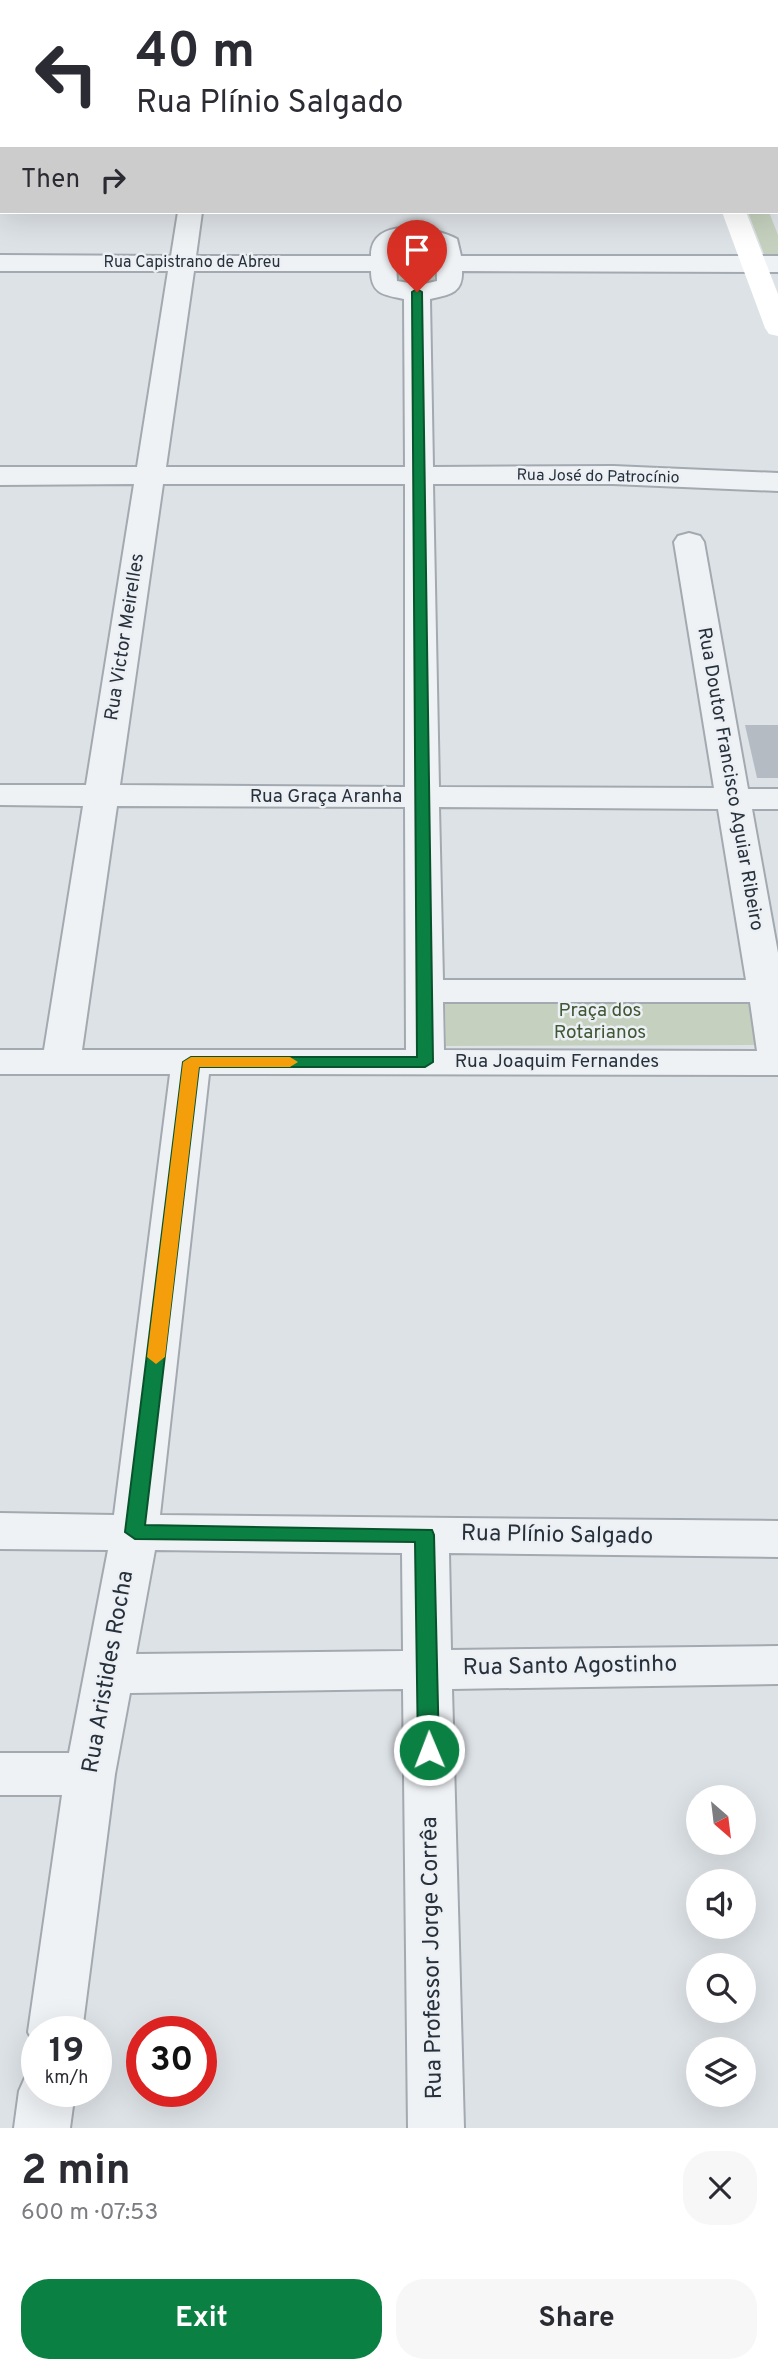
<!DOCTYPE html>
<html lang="en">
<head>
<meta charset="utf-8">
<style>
  :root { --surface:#fff; --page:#f7f7f7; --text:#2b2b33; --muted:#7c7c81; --accent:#0b8043 }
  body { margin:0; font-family:Overpass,sans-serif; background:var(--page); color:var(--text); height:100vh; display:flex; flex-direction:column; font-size:26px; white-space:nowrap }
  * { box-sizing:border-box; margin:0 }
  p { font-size:23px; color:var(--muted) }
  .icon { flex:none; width:38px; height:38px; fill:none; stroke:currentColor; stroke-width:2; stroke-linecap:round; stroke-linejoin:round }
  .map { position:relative; height:2128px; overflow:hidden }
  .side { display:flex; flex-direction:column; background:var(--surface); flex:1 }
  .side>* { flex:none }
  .hud { position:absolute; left:0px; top:0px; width:779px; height:214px; box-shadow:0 7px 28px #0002; background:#fff; color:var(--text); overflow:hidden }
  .needle { width:46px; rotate:152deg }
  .fabs { position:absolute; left:686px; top:1785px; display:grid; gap:14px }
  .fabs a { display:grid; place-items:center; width:70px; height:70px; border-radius:50%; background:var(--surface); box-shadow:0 7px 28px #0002; font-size:35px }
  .speed { position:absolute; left:21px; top:2016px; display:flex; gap:14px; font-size:35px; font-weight:700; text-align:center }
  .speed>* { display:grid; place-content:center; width:91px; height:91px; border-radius:50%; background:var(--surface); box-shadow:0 7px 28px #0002; line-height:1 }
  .speed small { font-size:18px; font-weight:400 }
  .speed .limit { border:10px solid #d22; background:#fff; color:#111 }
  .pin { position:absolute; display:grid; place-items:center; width:60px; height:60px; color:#fff; margin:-72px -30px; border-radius:50% 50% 50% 0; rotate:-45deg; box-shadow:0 0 7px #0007 }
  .pin .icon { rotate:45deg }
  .me { position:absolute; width:77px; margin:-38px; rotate:359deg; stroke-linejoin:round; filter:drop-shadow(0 0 5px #0008) }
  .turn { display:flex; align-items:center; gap:24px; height:147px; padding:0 21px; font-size:32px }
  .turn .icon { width:91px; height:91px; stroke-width:2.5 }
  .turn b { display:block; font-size:49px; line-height:60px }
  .then { display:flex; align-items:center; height:66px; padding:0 21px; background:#0003; gap:14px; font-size:26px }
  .round { display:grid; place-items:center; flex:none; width:74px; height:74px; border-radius:28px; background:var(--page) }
  .overview { display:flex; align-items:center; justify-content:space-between; height:119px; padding:0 21px }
  h1 { font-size:42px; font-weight:700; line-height:52px }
  .cta { display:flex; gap:14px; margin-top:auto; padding:14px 21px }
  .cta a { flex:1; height:80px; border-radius:28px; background:var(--accent); color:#fff; font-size:28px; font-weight:700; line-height:80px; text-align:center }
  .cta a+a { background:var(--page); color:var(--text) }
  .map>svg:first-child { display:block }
</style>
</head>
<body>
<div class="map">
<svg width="778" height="2128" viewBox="0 0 778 2128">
  <rect width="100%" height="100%" fill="#dde2e6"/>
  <g fill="#c5d0be">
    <polygon points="748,212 769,212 778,235 778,257 764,254"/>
    <polygon points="416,240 434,245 435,283 418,286 398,283 397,245"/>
    <polygon points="445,998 749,998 756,1045 446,1046"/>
  </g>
  <polygon fill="#b4bbc3" points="745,725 778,725 778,778 757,778"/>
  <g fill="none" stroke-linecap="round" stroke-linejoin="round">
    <g stroke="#a3a9b0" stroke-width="3">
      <rect id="service" x="0" y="95" width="2" height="8"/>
    </g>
    <g stroke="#a3a9b0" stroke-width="4">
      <g id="minor">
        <polygon points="26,0 46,0 25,2"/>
        <rect x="212" y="0" width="20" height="2"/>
        <rect x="401" y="0" width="20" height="2"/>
        <rect x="777" y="90" width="1" height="14"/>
        <polygon points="2,113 2,133 0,134 0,114"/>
        <path d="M178,212H202L196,256H371C370,216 432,226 457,239L461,256H778V272L462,271C463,293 450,295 430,299L433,467L613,466L778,473V491L613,484H433L439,787L714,788L674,542L678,536L689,533L700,536L704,542L748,789H778V809H752L778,953V1075L209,1074L160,1515L778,1521V1557L449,1553L451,1650L778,1646V1684L452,1689L464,2128H408L403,1689L130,1693L115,1774L82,2032H37V2050L28,2032L62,1795H0V1753H69L108,1550L0,1549V1513L114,1515L170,1074H0V1050H44L83,806L0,805V785H86L134,484L0,485V467H137L168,271H0V255L171,256ZM416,242L436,247L437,281L420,285L397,281L395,246ZM194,271H371C371,294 384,295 404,299L405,467H166ZM163,484H405V787L120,785ZM117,806L405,807L406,1050H82ZM439,807L718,809L746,980H443ZM443,1002H750L757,1051L444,1050ZM155,1550L402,1553L403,1651L136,1654Z"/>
        <polygon points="37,2069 37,2091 75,2091 70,2128 14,2128 19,2091 27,2073"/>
      </g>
    </g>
    <use href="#service" fill="#eff2f5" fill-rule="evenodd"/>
    <use href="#minor" fill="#eff2f5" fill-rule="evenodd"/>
    <g fill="#fff" fill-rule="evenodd">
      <polygon points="636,0 656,0 657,2 637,2"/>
      <polygon points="695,0 715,0 716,2 696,2"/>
      <rect x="777" y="194" width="1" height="16"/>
      <polygon points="722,212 746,212 778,294 778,336 769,334 765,328"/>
    </g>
  </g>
  <polygon fill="#0b8043" stroke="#07532c" stroke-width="2" points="417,289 422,292 433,1062 425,1067 199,1067 145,1525 432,1530 434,1535 439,1750 436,1756 429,1758 421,1756 418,1750 415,1542 135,1539 125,1532 183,1062 191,1057 417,1057 412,292"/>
  <polygon fill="#f59e0b" points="191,1057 290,1057 298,1062 290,1067 199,1067 165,1357 156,1364 147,1357 183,1062"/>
  <g text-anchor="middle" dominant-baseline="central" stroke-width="5" stroke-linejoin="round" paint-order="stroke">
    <g font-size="16" fill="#27313c" stroke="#ecf0f4">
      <text x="192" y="263">Rua Capistrano de Abreu</text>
      <text transform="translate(598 477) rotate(1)">Rua José do Patrocínio</text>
    </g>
    <g font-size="19" fill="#27313c" stroke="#ecf0f4">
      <text transform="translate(125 637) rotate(-81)">Rua Victor Meirelles</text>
      <text transform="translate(730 779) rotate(80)">Rua Doutor Francisco Aguiar Ribeiro</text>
      <text x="326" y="797">Rua Graça Aranha</text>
      <text x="557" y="1062">Rua Joaquim Fernandes</text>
    </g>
    <g font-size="19" fill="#405735" stroke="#ecf0f4">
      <text x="600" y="1011">Praça dos<tspan x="600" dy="22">Rotarianos</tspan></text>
    </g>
    <g font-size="23" fill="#27313c" stroke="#ecf0f4">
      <text transform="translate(557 1536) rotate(1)">Rua Plínio Salgado</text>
      <text transform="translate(570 1667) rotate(-1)">Rua Santo Agostinho</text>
      <text transform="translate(109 1672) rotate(-80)">Rua Aristides Rocha</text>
      <text transform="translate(433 1958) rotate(-91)">Rua Professor Jorge Corrêa</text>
    </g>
  </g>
</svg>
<div class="fabs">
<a><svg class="needle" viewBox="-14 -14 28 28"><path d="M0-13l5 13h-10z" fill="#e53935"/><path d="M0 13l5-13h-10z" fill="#7c7c81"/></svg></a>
<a><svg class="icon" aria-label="sound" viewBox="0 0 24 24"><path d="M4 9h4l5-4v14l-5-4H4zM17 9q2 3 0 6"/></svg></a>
<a><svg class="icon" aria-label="search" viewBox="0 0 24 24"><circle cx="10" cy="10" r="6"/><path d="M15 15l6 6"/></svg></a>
<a><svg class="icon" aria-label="layers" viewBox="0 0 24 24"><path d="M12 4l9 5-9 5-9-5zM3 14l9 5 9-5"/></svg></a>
</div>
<div class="speed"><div>19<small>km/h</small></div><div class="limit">30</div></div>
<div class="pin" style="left:417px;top:292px;background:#d93025"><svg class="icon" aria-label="arrive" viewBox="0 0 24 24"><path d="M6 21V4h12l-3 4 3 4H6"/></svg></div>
<svg class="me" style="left:429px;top:1750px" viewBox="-20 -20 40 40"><circle r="17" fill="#0b8043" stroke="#fff" stroke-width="3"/><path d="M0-11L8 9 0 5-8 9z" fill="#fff"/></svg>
<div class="hud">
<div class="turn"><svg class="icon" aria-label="left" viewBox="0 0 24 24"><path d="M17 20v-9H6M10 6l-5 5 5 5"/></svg><div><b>40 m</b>Rua Plínio Salgado</div></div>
<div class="then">Then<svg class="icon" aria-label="right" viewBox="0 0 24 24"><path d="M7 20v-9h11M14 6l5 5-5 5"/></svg></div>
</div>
</div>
<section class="side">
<div class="overview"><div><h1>2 min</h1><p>600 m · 07:53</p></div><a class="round"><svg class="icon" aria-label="close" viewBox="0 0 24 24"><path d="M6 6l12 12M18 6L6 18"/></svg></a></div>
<div class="cta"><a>Exit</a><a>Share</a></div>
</section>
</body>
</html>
